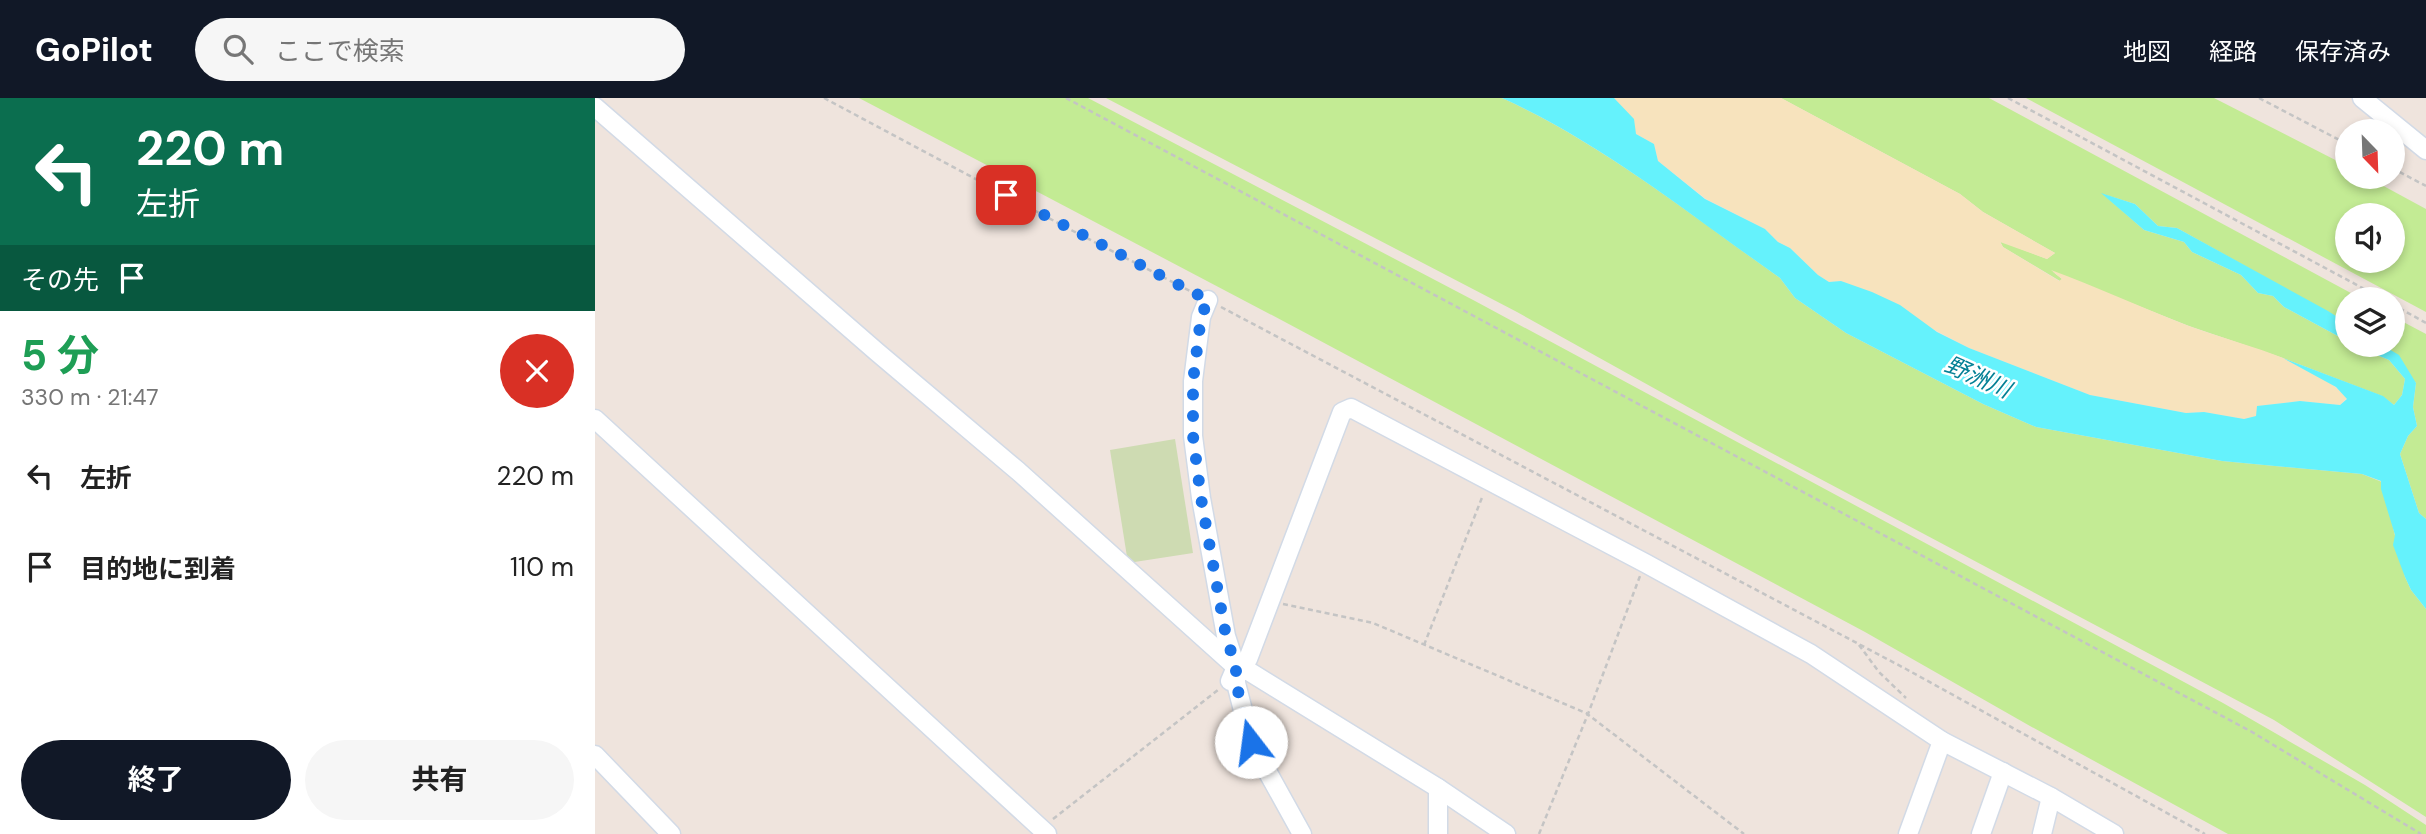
<!DOCTYPE html>
<html lang="ja">
<head>
<meta charset="utf-8">
<style>
  :root { --surface:#fff; --page:#f6f6f6; --text:#222; --muted:#767676; --accent:#111827 }
  body { margin:0; font-family:"DM Sans","Noto Sans JP",sans-serif; background:var(--page); color:var(--text); height:100vh; display:flex; flex-direction:column; font-size:26px; white-space:nowrap }
  * { box-sizing:border-box; margin:0 }
  p { font-size:23px; color:var(--muted) }
  .icon { flex:none; width:38px; height:38px; fill:none; stroke:currentColor; stroke-width:2; stroke-linecap:round; stroke-linejoin:round }
  .map { position:relative; flex:1; overflow:hidden }
  .sheet { display:flex; flex-direction:column; background:var(--surface); width:595px }
  .sheet>* { flex:none }
  .banner { background:#0b6e4f; color:#fff; overflow:hidden }
  .needle { width:46px; rotate:157deg }
  .fabs { position:absolute; left:1740px; top:21px; display:grid; gap:14px }
  .fabs a { display:grid; place-items:center; width:70px; height:70px; border-radius:50%; background:var(--surface); box-shadow:0 4px 10px #0003; font-size:35px }
  .pin { position:absolute; display:grid; place-items:center; width:60px; height:60px; color:#fff; margin:-30px; border-radius:14px; box-shadow:0 4px 10px #0006 }
  .me { position:absolute; width:77px; margin:-38px; rotate:345deg; stroke-linejoin:round; filter:drop-shadow(0 0 5px #0008) }
  .turn { display:flex; align-items:center; gap:24px; height:147px; padding:0 21px; font-size:32px }
  .turn .icon { width:91px; height:91px; stroke-width:2.5 }
  .turn b { display:block; font-size:49px; line-height:60px }
  .then { display:flex; align-items:center; height:66px; padding:0 21px; background:#0003; gap:14px; font-size:26px }
  .round { display:grid; place-items:center; flex:none; width:74px; height:74px; border-radius:37px; background:var(--page) }
  .head { display:flex; align-items:center; justify-content:space-between; height:119px; padding:0 21px }
  h1 { font-size:42px; font-weight:700; line-height:52px; color:#1e9e55 }
  .primary-button { display:flex; gap:14px; margin-top:auto; padding:14px 21px }
  .primary-button a { flex:1; height:80px; border-radius:42px; background:var(--accent); color:#fff; font-size:28px; font-weight:700; line-height:80px; text-align:center }
  .primary-button a+a { background:var(--page); color:var(--text) }
  ul { padding:0; list-style:none }
  li { display:flex; align-items:center; gap:21px; height:91px; padding:0 21px }
  li div { flex:1 }
  li b { display:block; font-size:26px }
  li em { font-style:normal }
  header { display:flex; align-items:center; gap:42px; box-sizing:border-box; height:98px; padding:0 35px; background:var(--accent); color:#fff }
  header strong { font-size:33px }
  nav { display:flex; gap:38px; margin-inline-start:auto; font-size:24px }
  .search { width:490px; height:63px; background:var(--page); display:flex; align-items:center; gap:18px; box-sizing:border-box; padding:0 24px; border-radius:38px; color:var(--muted); font-size:26px }
  main { display:flex; flex:1; min-height:0 }
  .map>svg:first-child { display:block }
</style>
</head>
<body>
<header>
<strong>GoPilot</strong>
<div class="search"><svg class="icon" aria-label="search" viewBox="0 0 24 24"><circle cx="10" cy="10" r="6"/><path d="M15 15l6 6"/></svg>ここで検索</div>
<nav><a>地図</a><a>経路</a><a>保存済み</a></nav>
</header>
<main>
<section class="sheet">
<div class="banner">
<div class="turn"><svg class="icon" aria-label="left" viewBox="0 0 24 24"><path d="M17 20v-9H6M10 6l-5 5 5 5"/></svg><div><b>220 m</b>左折</div></div>
<div class="then">その先<svg class="icon" aria-label="arrive" viewBox="0 0 24 24"><path d="M6 21V4h12l-3 4 3 4H6"/></svg></div>
</div>
<div class="head"><div><h1>5 分</h1><p>330 m · 21:47</p></div><a class="round" style="background:#d93025;color:#fff"><svg class="icon" aria-label="close" viewBox="0 0 24 24"><path d="M6 6l12 12M18 6L6 18"/></svg></a></div>
<ul>
<li><svg class="icon" aria-label="left" viewBox="0 0 24 24"><path d="M17 20v-9H6M10 6l-5 5 5 5"/></svg><div><b>左折</b></div><em>220 m</em></li>
<li><svg class="icon" aria-label="arrive" viewBox="0 0 24 24"><path d="M6 21V4h12l-3 4 3 4H6"/></svg><div><b>目的地に到着</b></div><em>110 m</em></li>
</ul>
<div class="primary-button"><a>終了</a><a>共有</a></div>
</section>
<div class="map">
<svg width="1831" height="736" viewBox="0 0 1831 736">
  <rect width="100%" height="100%" fill="#efe4dd"/>
  <g fill="#c3eb94" fill-rule="evenodd">
    <polygon points="264,0 493,0 880,203 1628,605 1770,687 1831,727 1831,736 1633,736 1435,628 1270,534 690,224"/>
    <path d="M511,0H907C1006,45 1096,117 1185,180L1200,200L1251,235L1388,306L1441,329L1627,363L1767,376L1787,384L1810,479L1816,492L1831,511V719L1679,622L1154,343L922,214Z"/>
    <polygon points="1186,0 1394,0 1767,201 1752,201 1752,225 1582,130 1563,128 1540,106 1508,96 1549,132 1589,144 1597,154 1646,177 1663,195 1678,198 1689,209 1752,243 1752,247 1758,247 1794,262 1810,281 1807,297 1799,307 1787,298 1688,260 1594,228 1458,174 1467,181 1465,183 1408,149 1405,143 1452,161 1460,155 1388,114 1365,96"/>
    <path d="M1431,0H1619L1752,68V79H1772L1831,111V214ZM1752,117H1797V163H1752Z"/>
    <polygon points="1797,218 1831,236 1831,421 1824,415 1805,356 1813,338 1822,328 1818,309 1821,285 1787,247 1797,247"/>
  </g>
  <path fill="#f7e3bd" d="M1019,0H1186L1365,96L1388,114L1460,155L1452,161L1405,144L1408,149L1464,183L1467,181L1456,172C1502,189 1546,209 1591,227C1643,247 1714,259 1752,300L1745,307L1705,303L1663,308L1661,318L1649,321L1609,314L1591,315L1495,297L1374,250L1246,183L1234,184L1223,177L1195,150L1183,144L1170,131L1111,101L1063,63L1059,46L1041,36Z"/>
  <polygon fill="#cedbb2" points="580,341 598,455 533,465 515,352"/>
  <g fill="#65f2fc">
    <path d="M907,0H1019L1039,21L1041,36L1059,46L1063,63L1110,101L1170,131L1183,144L1195,150L1223,177L1234,184L1246,183L1277,194L1305,207L1342,234L1374,250L1495,297L1591,315L1609,314L1649,321L1661,318L1662,308L1705,303L1745,307L1752,301L1741,289L1688,260L1788,298L1799,307L1807,297L1810,281L1794,262L1758,247H1787L1804,257L1821,285L1818,309L1822,328L1813,338L1805,356L1824,415L1831,421V511L1816,492L1810,479L1798,447L1800,437L1786,391V383L1767,376L1627,363L1441,329L1388,306L1251,235L1200,200L1185,180C1095,117 1007,45 907,0Z"/>
    <polygon points="1506,95 1540,106 1563,128 1582,130 1733,213 1752,225 1752,243 1689,209 1678,198 1663,195 1646,177 1597,154 1589,144 1549,132"/>
  </g>
  <g fill="none" stroke-linecap="round" stroke-linejoin="round">
    <g stroke="#d2dae6" stroke-width="21">
      <g id="minor">
        <polyline points="1767,0 1831,52"/>
        <polyline points="0,9 282,254 423,373 641,569 655,574 843,690 911,736"/>
        <polyline points="613,202 606,219 598,283 598,338 606,400 631,538 641,569 641,585 656,644 707,736"/>
        <polyline points="0,321 452,736"/>
        <polyline points="635,583 641,569 653,561 747,314 756,310 1050,465 1216,556 1347,643 1456,699 1519,736"/>
        <polyline points="0,657 76,736"/>
        <polyline points="843,690 843,736"/>
        <polyline points="1313,736 1347,643"/>
        <polyline points="1386,736 1408,674"/>
        <polyline points="1447,736 1456,699"/>
      </g>
    </g>
    <g stroke="#c4c4c4" stroke-width="2.5" stroke-dasharray="5 3.5" stroke-linecap="butt">
      <polyline points="229,0 478,133 601,196"/>
      <polyline points="471,0 1657,634 1826,736"/>
      <polyline points="1413,0 1788,201"/>
      <polyline points="1664,0 1752,46"/>
      <polyline points="1797,70 1831,88"/>
      <polyline points="1797,206 1831,225"/>
      <polyline points="626,209 1311,571 1610,736"/>
      <polyline points="688,506 778,525 991,615 1149,736"/>
      <polyline points="829,547 888,397"/>
      <polyline points="1264,547 1284,574 1311,600"/>
      <polyline points="458,721 623,592"/>
      <polyline points="944,736 993,616 1045,478"/>
    </g>
    <use href="#minor" stroke="#fff" stroke-width="18"/>
  </g>
  <g fill="none" stroke-linecap="round" stroke-linejoin="round">
    <polyline stroke="#1a73e8" stroke-width="12" stroke-dasharray="0 21.6" points="411,97 613,202 606,219 598,283 598,338 606,400 631,538 641,569 641,585 656,644"/>
  </g>
  <g text-anchor="middle" dominant-baseline="central" stroke-width="5" stroke-linejoin="round" paint-order="stroke">
    <g font-size="23" font-style="italic" fill="#038095" stroke="#fff">
      <text transform="translate(1383 279) rotate(24)">野洲川</text>
    </g>
  </g>
</svg>
<div class="fabs">
<a><svg class="needle" viewBox="-14 -14 28 28"><path d="M0-13l5 13h-10z" fill="#e53935"/><path d="M0 13l5-13h-10z" fill="#767676"/></svg></a>
<a><svg class="icon" aria-label="sound" viewBox="0 0 24 24"><path d="M4 9h4l5-4v14l-5-4H4zM17 9q2 3 0 6"/></svg></a>
<a><svg class="icon" aria-label="layers" viewBox="0 0 24 24"><path d="M12 4l9 5-9 5-9-5zM3 14l9 5 9-5"/></svg></a>
</div>
<div class="pin" style="left:411px;top:97px;background:#d93025"><svg class="icon" aria-label="arrive" viewBox="0 0 24 24"><path d="M6 21V4h12l-3 4 3 4H6"/></svg></div>
<svg class="me" style="left:656px;top:644px" viewBox="-20 -20 40 40"><circle r="19" fill="#fff"/><path d="M0-13L10 11 0 6-10 11z" fill="#1a73e8"/></svg>
</div>
</main>
</body>
</html>
